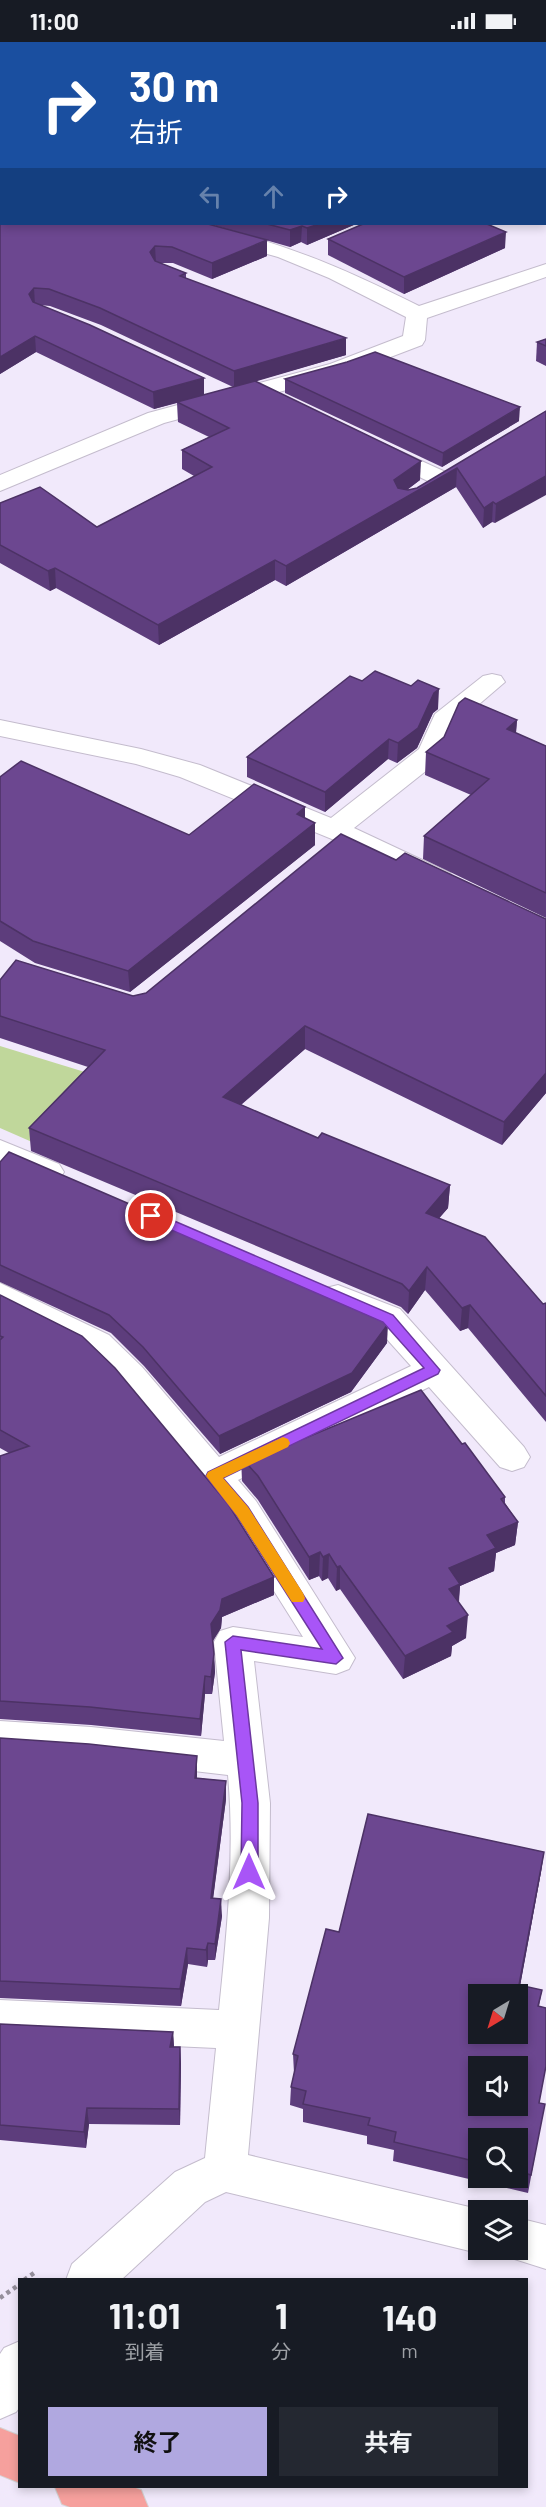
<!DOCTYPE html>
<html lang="ja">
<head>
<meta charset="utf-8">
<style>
  :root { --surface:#171b24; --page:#242831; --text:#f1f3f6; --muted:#9ea1a6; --accent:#b0a8e0 }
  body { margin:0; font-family:Barlow,"Noto Sans JP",sans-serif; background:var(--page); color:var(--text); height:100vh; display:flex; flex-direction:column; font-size:22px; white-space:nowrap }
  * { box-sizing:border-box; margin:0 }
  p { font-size:20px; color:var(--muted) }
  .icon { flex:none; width:33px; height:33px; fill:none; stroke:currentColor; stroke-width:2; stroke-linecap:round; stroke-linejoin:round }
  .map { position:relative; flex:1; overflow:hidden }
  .side { position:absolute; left:18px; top:2236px; width:510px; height:210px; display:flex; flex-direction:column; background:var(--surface); border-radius:0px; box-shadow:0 3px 9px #0003 }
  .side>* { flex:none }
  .top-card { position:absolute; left:0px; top:0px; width:546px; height:183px; box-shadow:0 3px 9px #0003; background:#1a4fa0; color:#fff; overflow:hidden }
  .needle { width:39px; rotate:218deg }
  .tools { position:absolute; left:468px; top:1942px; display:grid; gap:12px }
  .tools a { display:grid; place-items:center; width:60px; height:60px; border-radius:0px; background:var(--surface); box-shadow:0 3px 9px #0003; font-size:30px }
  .pin { position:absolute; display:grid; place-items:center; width:51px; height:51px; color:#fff; margin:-26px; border:3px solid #fff; border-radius:50%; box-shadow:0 2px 6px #0007 }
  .me { position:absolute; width:66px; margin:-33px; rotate:0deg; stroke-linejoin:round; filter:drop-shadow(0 0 4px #0008) }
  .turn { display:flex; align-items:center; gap:21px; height:126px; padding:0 30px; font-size:27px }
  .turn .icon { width:78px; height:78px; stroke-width:2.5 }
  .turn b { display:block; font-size:42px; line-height:51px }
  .lanes { display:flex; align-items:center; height:57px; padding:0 30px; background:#0003; justify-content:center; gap:30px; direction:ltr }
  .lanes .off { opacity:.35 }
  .eta { display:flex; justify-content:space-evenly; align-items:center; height:102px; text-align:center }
  .eta b { font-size:36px; font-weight:700; line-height:42px }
  .primary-button { display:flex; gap:12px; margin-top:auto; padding:12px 30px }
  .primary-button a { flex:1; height:69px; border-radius:0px; background:var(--accent); color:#111; font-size:24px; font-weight:700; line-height:69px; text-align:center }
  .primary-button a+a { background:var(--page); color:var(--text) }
  .status { display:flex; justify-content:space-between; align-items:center; height:42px; padding:0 30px; background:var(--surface); direction:ltr }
  .status svg { height:16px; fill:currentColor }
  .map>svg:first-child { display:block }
</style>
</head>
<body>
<div class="status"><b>11:00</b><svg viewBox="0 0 49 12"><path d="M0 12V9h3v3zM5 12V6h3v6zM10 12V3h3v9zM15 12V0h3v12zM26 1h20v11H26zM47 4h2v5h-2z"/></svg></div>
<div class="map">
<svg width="546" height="2465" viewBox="0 0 546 2465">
  <rect width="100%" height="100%" fill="#f1e9fb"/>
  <polygon fill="#c0d79b" points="0,1004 101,1035 32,1100 0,1086"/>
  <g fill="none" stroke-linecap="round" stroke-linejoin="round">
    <g stroke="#c4bccd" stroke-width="2">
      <g id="minor">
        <path d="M172,182C198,179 222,187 248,194C311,212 361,235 419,264L546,222V235L427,276L425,298L422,303L346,332L164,381L0,449V433L148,371L330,322L403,294L406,275L329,236L278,215L175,186Z"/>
        <polygon points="382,401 450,432 454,437 450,442 434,442 374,413 370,408 374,403"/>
        <polygon points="492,632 501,634 505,640 456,682 441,717 354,786 450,831 454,837 450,843 440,846 371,813 180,735 136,722 0,694 0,678 141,707 200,723 331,776 419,707 435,672 483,634"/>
        <polygon points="0,1098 59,1122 64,1130 59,1138 48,1141 0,1122"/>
        <path d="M0,1241L109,1293L142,1325L219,1415L411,1324L376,1285L326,1264L321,1255L326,1246L338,1243L400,1267L524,1405L530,1415L524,1425L512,1429L500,1425L429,1345L238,1438L256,1459L355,1616L349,1627L336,1632L254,1619L270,1761L269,1876L248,2113L478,2167L482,2169H478V2208H485L478,2211L226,2150L205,2160L121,2238H66L72,2222L175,2130L205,2116L216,2006L0,1996V1958L219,1968C227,1890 235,1811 228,1733L91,1717L0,1711V1679L91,1685L224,1699L214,1600L220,1589L233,1585L303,1595L230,1479L118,1343L85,1311L0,1268Z"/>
        <polygon points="518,2176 546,2183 546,2227 502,2213 500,2208 518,2208"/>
        <polygon points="20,2299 20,2365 16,2370 0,2377 0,2312 4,2306"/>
      </g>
    </g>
    <g stroke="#d4d4d5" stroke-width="2">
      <g id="major">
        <polygon points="0,2386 20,2394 20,2441 0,2433"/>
        <polygon points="55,2445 133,2445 141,2448 148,2465 70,2465 62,2462"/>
      </g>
    </g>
    <g stroke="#958f9c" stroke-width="4.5" stroke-dasharray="4 4" stroke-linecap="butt">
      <polyline points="24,2238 37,2229"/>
      <polyline points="0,2256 20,2242"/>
    </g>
    <use href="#minor" fill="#fff" fill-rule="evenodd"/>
    <use href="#major" fill="#f6a09d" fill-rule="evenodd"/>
  </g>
  <g fill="#5d3d7c" fill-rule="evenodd">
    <path d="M0,0H296L293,2H2V182L267,214L212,237L173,221H160L186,231V236L346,313L255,339L420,438L407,448L417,446L546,369L495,481L492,480L483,486L456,445L286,544L275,538L159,603L56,546L50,549L0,521V461L97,485L194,434L182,427V408L209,395L178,380L177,361L154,367L36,310L0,332ZM40,263L50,264L101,283L233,345L204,353Z"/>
    <polygon points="407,0 521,0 519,2 407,2"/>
    <polygon points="209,182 356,182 307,203 301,200 290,205"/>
    <polygon points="328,197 505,206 404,252 328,213"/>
    <polygon points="546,297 546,324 536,319 537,300"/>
    <polygon points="285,337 519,379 442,425 285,351"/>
    <polygon points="362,639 438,667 433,671 417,706 397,721 388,717 325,770 247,735 247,715"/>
    <polygon points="517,678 516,691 546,704 546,876 423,817 424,794 471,753 425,733 426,710"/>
    <polygon points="0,735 189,793 305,777 315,781 315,803 130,950 35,921 0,899"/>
    <polygon points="396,818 546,877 546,1051 502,1103 305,1007 241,1063 318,1096 450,1143 448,1166 439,1176 543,1262 546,1261 546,1380 468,1286 460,1289 425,1248 408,1272 401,1265 31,1109 29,1086 88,1025 0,996 0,938 133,954 146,951"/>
    <polygon points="0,1120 387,1301 351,1350 220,1412 144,1324 111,1291 0,1240"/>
    <polygon points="0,1253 274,1535 274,1553 222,1575 221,1586 213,1599 215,1630 212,1652 205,1652 201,1694 91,1683 0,1677 0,1414 9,1411 0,1406"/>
    <polygon points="311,1394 462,1402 505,1455 505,1461 518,1480 515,1503 496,1511 494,1529 460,1544 459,1560 466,1596 452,1604 451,1614 403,1637 340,1547 336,1549 328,1536 322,1539 319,1534 309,1538 258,1458 242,1439 241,1415"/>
    <polygon points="0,1696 197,1732 197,1736 226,1739 226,1757 213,1856 222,1874 215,1918 208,1918 207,1925 188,1922 181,1964 0,1956"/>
    <path d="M544,1810L541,1830L520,1944L542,1948L539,1964V2061L541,2081L528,2151L393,2119L394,2108L367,2102V2094L303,2080V2067L290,2063L291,2045L294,2031L293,2012L339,1890ZM478,2097H518V2136H478Z"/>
    <polygon points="0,1982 173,1990 174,2005 180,2005 181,2022 180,2083 89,2082 86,2106 0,2098"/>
  </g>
  <g fill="#4c3265">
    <polygon points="273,0 296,0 293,2 273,2"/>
    <polygon points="503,0 521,0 519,2 501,2"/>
    <polygon points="319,182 356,182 307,203 307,186"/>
    <polygon points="302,184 301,200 290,205 290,188"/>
    <polygon points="506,190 505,206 404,252 404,235"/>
    <polygon points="267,198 267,214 212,237 212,221"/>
    <polygon points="155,204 156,221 150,210"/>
    <polygon points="34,246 35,263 30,269 29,252"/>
    <polygon points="35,294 36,310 0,332 0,315"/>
    <polygon points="346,296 346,313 234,346 234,329"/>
    <polygon points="204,336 204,353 154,367 153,350"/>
    <polygon points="520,365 519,379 442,425 443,411"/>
    <polygon points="421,419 420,438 393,458 394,438"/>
    <polygon points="457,426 456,445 286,544 286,524"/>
    <polygon points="546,434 546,453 495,481 496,462"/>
    <polygon points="493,460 492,480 483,486 484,466"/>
    <polygon points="275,518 275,538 159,603 158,583"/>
    <polygon points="55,526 56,546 50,549 48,529"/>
    <polygon points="439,647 438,667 433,671 417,706 397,721 398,701 434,651"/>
    <polygon points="517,678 515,701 507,687"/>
    <polygon points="389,697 388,717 325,770 325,750"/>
    <polygon points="305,765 305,787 297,772"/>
    <polygon points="315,781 315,803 130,950 128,929"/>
    <polygon points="305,984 305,1007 223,1078 223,1055"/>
    <polygon points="546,1031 546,1051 502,1103 504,1080"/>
    <polygon points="450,1143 448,1166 424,1194 426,1171"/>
    <polygon points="427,1225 425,1248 408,1272 409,1249"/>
    <polygon points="470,1263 468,1286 460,1289 462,1266"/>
    <polygon points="388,1282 387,1301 351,1350 220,1412 219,1394"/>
    <polygon points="312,1381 311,1405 298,1399"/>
    <polygon points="518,1480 515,1503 496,1511 494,1529 460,1544 458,1565 447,1570 449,1526 487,1493"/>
    <polygon points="320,1510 319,1534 309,1538 309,1515"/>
    <polygon points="329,1512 328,1536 322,1539 323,1515"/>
    <polygon points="340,1524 340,1547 336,1549 337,1525"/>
    <polygon points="274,1535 274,1553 222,1575 221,1586 212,1600 211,1582 222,1557"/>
    <polygon points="468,1573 466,1596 452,1604 451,1614 403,1637 405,1614 447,1584"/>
    <polygon points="214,1612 215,1630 212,1652 211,1635"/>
    <polygon points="205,1634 205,1652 201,1694 200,1677"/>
    <polygon points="197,1714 197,1732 195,1754 195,1736"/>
    <polygon points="226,1739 226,1757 211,1873 211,1856"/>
    <polygon points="544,1810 541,1830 518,1955 517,1953"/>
    <polygon points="221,1857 222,1874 215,1918 215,1902"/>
    <polygon points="208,1901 208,1918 207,1925 206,1908"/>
    <polygon points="187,1906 188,1922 181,1964 180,1947"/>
    <polygon points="173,1990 174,2006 170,2005"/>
    <polygon points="180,2005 181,2022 180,2083 179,2067"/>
    <polygon points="87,2066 89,2082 86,2106 84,2090"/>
  </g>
  <g fill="#6c4790" stroke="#4c3265" stroke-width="1.5" fill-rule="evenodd">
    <polygon points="0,0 274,0 275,2 2,2 2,55 0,55"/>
    <polygon points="434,0 503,0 501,2 440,2"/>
    <polygon points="2,68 2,182 208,182 267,198 212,221 172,205 155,204 150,210 155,219 186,231 180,234 346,296 234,329 100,266 49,247 34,246 29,252 33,260 90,283 204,336 153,350 35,294 0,315 0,69"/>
    <polygon points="267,182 319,182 307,186 302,184 290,188"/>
    <polygon points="363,182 487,182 506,190 404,235 328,197"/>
    <polygon points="546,297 546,304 537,300"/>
    <polygon points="375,310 520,365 443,411 285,337 347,320"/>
    <polygon points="255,339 421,419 394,438 398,446 408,448 417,446 546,369 546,434 496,462 493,460 484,466 457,426 286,524 275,518 158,583 55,526 48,529 0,503 0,461 40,445 97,485 212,425 182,408 229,386 177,360"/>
    <polygon points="375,629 411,644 418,638 439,647 434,651 418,686 398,701 389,697 325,750 247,715 350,634 362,639"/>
    <polygon points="465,656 517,678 507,687 546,704 546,851 424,794 489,737 426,710 444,695 459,661"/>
    <polygon points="21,719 189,793 254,742 305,765 297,772 315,781 128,929 33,899 0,879 0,735"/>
    <polygon points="341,792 396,818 405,811 546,877 546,1031 504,1080 305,984 223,1055 318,1096 322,1091 450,1143 426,1171 485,1195 543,1262 546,1261 546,1354 470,1263 462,1266 427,1225 409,1249 402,1242 29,1086 105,1008 0,974 0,938 16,918 133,954 146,951"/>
    <polygon points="9,1110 375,1268 388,1282 352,1331 219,1394 143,1305 109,1273 0,1223 0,1120"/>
    <polygon points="0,1253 82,1294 115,1326 228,1462 274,1535 222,1557 220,1568 211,1582 214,1612 211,1635 205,1634 200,1677 90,1665 0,1659 0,1414 29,1404 0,1388 0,1298 3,1295 0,1294"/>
    <polygon points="421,1348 462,1402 465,1401 505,1455 501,1457 518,1480 487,1493 496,1506 449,1526 460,1542 449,1547 468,1573 447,1584 453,1590 405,1614 340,1524 337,1525 329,1512 323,1515 320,1510 309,1515 258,1434 241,1415 312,1381 298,1399"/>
    <polygon points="0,1696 89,1702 197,1714 195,1736 226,1739 211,1856 221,1857 215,1902 208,1901 206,1908 187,1906 180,1947 0,1939"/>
    <path d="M368,1772L544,1810L519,1943L542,1948L538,1964L546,1966V2024L539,2061L545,2062L531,2133L518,2129V2097H478V2120L394,2100L396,2090L368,2083L370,2076L303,2062L306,2049L291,2045L298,2014L293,2012L326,1887L339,1890ZM478,1953H518V1992H478ZM478,2025H518V2064H478Z"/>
    <polygon points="0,1982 173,1990 170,2005 180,2005 179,2067 87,2066 84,2090 0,2083"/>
  </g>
  <polygon fill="#a855f7" stroke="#6d37a1" stroke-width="1.5" points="151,1169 393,1273 440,1328 438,1332 223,1436 248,1465 343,1616 336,1622 241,1608 258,1761 258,1830 255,1835 249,1837 244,1835 241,1830 242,1761 225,1600 233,1594 322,1607 237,1474 206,1434 208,1430 424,1326 383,1280 146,1177 146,1171"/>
  <polygon fill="#f59e0b" points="283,1395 288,1397 290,1401 288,1405 223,1436 248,1465 303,1551 305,1556 303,1560 292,1560 237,1474 206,1434 208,1430"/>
</svg>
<div class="tools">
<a><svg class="needle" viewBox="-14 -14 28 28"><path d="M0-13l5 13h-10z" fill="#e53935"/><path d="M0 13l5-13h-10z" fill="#9ea1a6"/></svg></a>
<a><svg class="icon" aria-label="sound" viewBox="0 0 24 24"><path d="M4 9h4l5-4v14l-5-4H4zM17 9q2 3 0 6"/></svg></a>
<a><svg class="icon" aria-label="search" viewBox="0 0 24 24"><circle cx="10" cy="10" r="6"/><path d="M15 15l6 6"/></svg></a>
<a><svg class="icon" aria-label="layers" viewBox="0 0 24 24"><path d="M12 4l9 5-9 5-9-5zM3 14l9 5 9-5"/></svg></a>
</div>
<div class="pin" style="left:151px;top:1174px;background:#d93025"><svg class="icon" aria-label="arrive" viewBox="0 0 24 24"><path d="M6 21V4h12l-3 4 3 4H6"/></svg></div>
<svg class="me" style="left:249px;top:1830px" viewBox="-20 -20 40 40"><path d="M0-17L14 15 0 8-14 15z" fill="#a855f7" stroke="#fff" stroke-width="4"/></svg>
<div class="top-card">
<div class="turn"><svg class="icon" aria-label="right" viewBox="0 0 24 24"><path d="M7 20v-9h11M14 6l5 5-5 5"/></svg><div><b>30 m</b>右折</div></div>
<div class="lanes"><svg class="icon off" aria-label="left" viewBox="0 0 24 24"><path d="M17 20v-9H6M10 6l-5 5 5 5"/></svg><svg class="icon off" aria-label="ahead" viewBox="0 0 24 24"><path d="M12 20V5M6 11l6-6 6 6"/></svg><svg class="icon" aria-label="right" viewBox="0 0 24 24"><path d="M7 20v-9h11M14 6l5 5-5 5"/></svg></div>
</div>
<section class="side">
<div class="eta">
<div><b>11:01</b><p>到着</p></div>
<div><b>1</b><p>分</p></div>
<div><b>140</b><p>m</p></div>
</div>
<div class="primary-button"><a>終了</a><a>共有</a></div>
</section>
</div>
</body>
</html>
